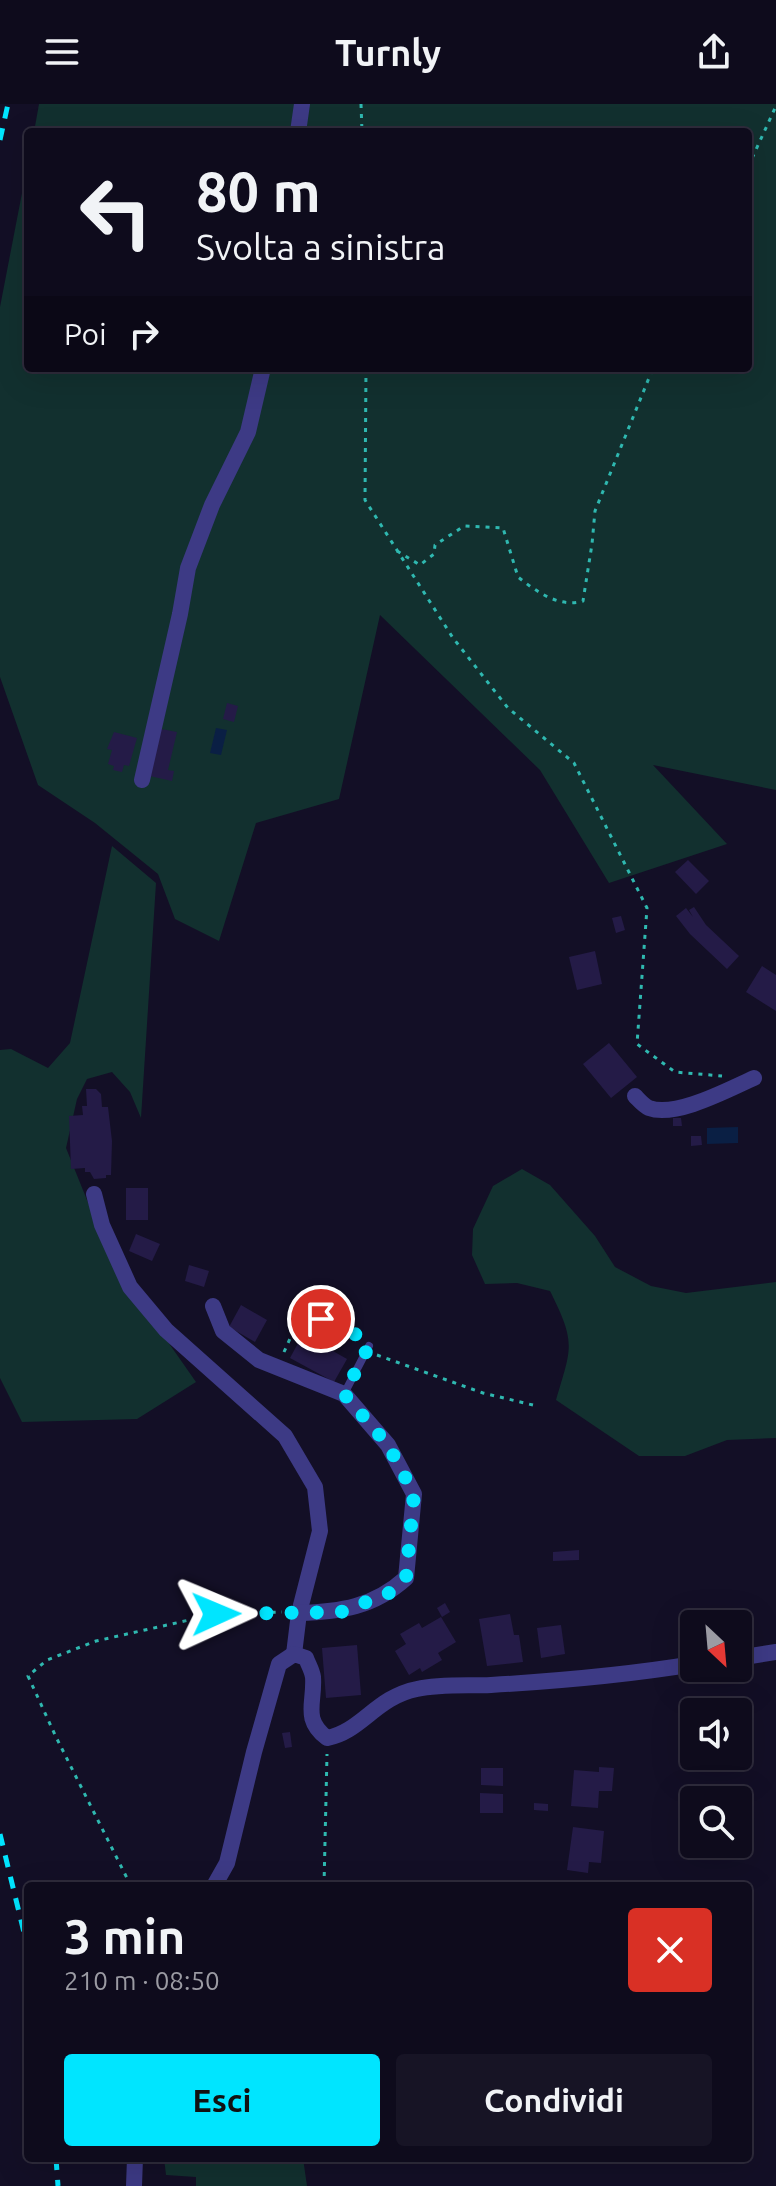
<!DOCTYPE html>
<html lang="it">
<head>
<meta charset="utf-8">
<style>
  :root { --surface:#0e0b1c; --page:#171425; --text:#f1f3f6; --muted:#9b9ba3; --line:#2e2b3b; --accent:#00e5ff }
  body { margin:0; font-family:Ubuntu,sans-serif; background:var(--page); color:var(--text); height:100vh; display:flex; flex-direction:column; font-size:30px; white-space:nowrap }
  * { box-sizing:border-box; margin:0 }
  p { font-size:26px; color:var(--muted) }
  .icon { flex:none; width:44px; height:44px; fill:none; stroke:currentColor; stroke-width:2; stroke-linecap:round; stroke-linejoin:round }
  .map { position:relative; flex:1; overflow:hidden }
  .sheet { position:absolute; left:24px; top:1778px; width:728px; height:280px; display:flex; flex-direction:column; background:var(--surface); border-radius:8px; box-shadow:0 8px 32px #0002,0 0 0 2px var(--line) }
  .sheet>* { flex:none }
  .top-card { position:absolute; left:24px; top:24px; width:728px; height:244px; border-radius:8px; box-shadow:0 8px 32px #0002,0 0 0 2px var(--line); background:#0e0b1c; color:var(--text); overflow:hidden }
  .needle { width:52px; rotate:154deg }
  .buttons { position:absolute; left:680px; top:1506px; display:grid; gap:16px }
  .buttons a { display:grid; place-items:center; width:72px; height:72px; border-radius:8px; background:var(--surface); box-shadow:0 8px 32px #0002,0 0 0 2px var(--line); font-size:40px }
  .pin { position:absolute; display:grid; place-items:center; width:68px; height:68px; color:#fff; margin:-34px; border:4px solid #fff; border-radius:50%; box-shadow:0 2px 8px #0007 }
  .me { position:absolute; width:88px; margin:-44px; rotate:89deg; stroke-linejoin:round; filter:drop-shadow(0 0 6px #0008) }
  .turn { display:flex; align-items:center; gap:28px; height:168px; padding:0 40px; font-size:36px }
  .turn .icon { width:104px; height:104px; stroke-width:2.5 }
  .turn b { display:block; font-size:56px; line-height:68px }
  .then { display:flex; align-items:center; height:76px; padding:0 40px; background:#0003; gap:16px; font-size:30px }
  .round { display:grid; place-items:center; flex:none; width:84px; height:84px; border-radius:8px; background:var(--page) }
  .summary { display:flex; align-items:center; justify-content:space-between; height:136px; padding:0 40px }
  h1 { font-size:48px; font-weight:700; line-height:60px }
  .cta { display:flex; gap:16px; margin-top:auto; padding:16px 40px }
  .cta a { flex:1; height:92px; border-radius:8px; background:var(--accent); color:#111; font-size:32px; font-weight:700; line-height:92px; text-align:center }
  .cta a+a { background:var(--page); color:var(--text) }
  header { display:flex; justify-content:space-between; align-items:center; height:104px; padding:0 40px; background:var(--surface); font-size:36px; font-weight:700 }
  .map>svg:first-child { display:block }
</style>
</head>
<body>
<header><svg class="icon" aria-label="menu" viewBox="0 0 24 24"><path d="M4 6h16M4 12h16M4 18h16"/></svg>Turnly<svg class="icon" aria-label="share" viewBox="0 0 24 24"><path d="M12 15V3M7 8l5-5 5 5M5 13v7h14v-7"/></svg></header>
<div class="map">
<svg width="776" height="2082" viewBox="0 0 776 2082">
  <rect width="100%" height="100%" fill="#130f26"/>
  <g fill="#12302f">
    <polygon points="39,0 776,0 776,686 653,661 727,740 609,779 540,666 380,511 339,695 256,719 219,837 175,815 158,770 95,719 38,681 0,573 0,203 28,58 28,264 748,264 748,28 34,28"/>
    <polygon points="112,742 156,779 141,1014 130,988 112,968 87,975 77,995 66,1044 112,1158 196,1278 137,1315 22,1318 0,1274 0,946 11,945 48,964 70,939"/>
    <path d="M522,1065L550,1081L595,1132L615,1163L651,1182L686,1189L776,1178V1334L727,1336L685,1352H639L556,1296C572,1242 576,1239 550,1187L517,1179L485,1180L472,1151L473,1125L493,1082Z"/>
    <polygon points="164,2054 303,2054 307,2082 196,2082 196,2073 166,2071"/>
  </g>
  <g fill="#0a1f44">
    <polygon points="216,624 227,626 221,651 210,649"/>
    <polygon points="738,1023 738,1039 707,1040 707,1024"/>
  </g>
  <g fill="#241b47">
    <polygon points="227,599 238,602 234,618 223,615"/>
    <polygon points="156,624 177,628 168,666 174,667 172,677 145,671"/>
    <polygon points="114,628 137,634 129,662 124,661 122,668 113,666 114,662 108,660 112,646 107,645"/>
    <polygon points="688,756 709,777 696,790 675,768"/>
    <polygon points="694,803 706,821 739,852 727,865 690,830 676,812 686,804 693,813 689,806"/>
    <polygon points="621,812 625,826 616,829 612,814"/>
    <polygon points="595,847 602,880 577,886 569,853"/>
    <polygon points="762,862 776,871 776,907 746,888"/>
    <polygon points="609,939 637,973 611,994 583,960"/>
    <polygon points="86,985 96,985 101,990 102,1003 108,1003 112,1037 111,1071 106,1071 106,1074 94,1075 90,1068 85,1068 85,1064 71,1065 69,1012 83,1011 82,1002 87,1002"/>
    <polygon points="673,1014 681,1014 682,1022 673,1022"/>
    <polygon points="691,1032 701,1032 702,1041 691,1042"/>
    <rect x="126" y="1084" width="22" height="32"/>
    <polygon points="136,1130 160,1140 152,1157 129,1147"/>
    <polygon points="189,1161 209,1167 204,1183 185,1177"/>
    <polygon points="241,1201 267,1216 255,1238 229,1223"/>
    <polygon points="303,1230 347,1255 334,1278 290,1254"/>
    <polygon points="579,1446 579,1456 553,1457 553,1448"/>
    <polygon points="445,1499 450,1508 442,1513 437,1504"/>
    <polygon points="510,1510 514,1531 519,1531 523,1558 487,1562 479,1515"/>
    <polygon points="441,1513 456,1538 438,1549 442,1556 422,1568 420,1564 409,1571 395,1547 406,1540 400,1530 419,1519 422,1524"/>
    <polygon points="561,1521 565,1550 541,1554 537,1524"/>
    <polygon points="357,1541 361,1591 326,1594 322,1544"/>
    <polygon points="290,1628 292,1643 285,1644 282,1629"/>
    <polygon points="599,1663 614,1664 612,1687 599,1687 598,1704 571,1702 574,1666 599,1668"/>
    <polygon points="481,1664 503,1664 503,1682 481,1681"/>
    <polygon points="480,1689 503,1690 503,1709 480,1709"/>
    <polygon points="534,1699 548,1700 548,1707 534,1706"/>
    <polygon points="573,1723 604,1727 601,1759 589,1758 588,1769 567,1766"/>
    <polygon points="701,1740 723,1740 720,1754 699,1750"/>
  </g>
  <g fill="none" stroke-linecap="round" stroke-linejoin="round">
    <g stroke="#2fb8b0" stroke-width="3" stroke-dasharray="4 6" stroke-linecap="butt">
      <polyline points="361,0 362,28"/>
      <polyline points="748,63 776,2"/>
      <polyline points="366,264 365,396 453,534 508,604 574,659 647,804 637,940 675,968 722,972"/>
      <path d="M397,447L420,461L434,450L435,441L464,422L503,424L518,473C537,488 559,504 583,497L592,440L595,407L653,264"/>
      <polyline points="284,1248 302,1208 339,1221 361,1234"/>
      <polyline points="377,1251 483,1289 537,1302"/>
      <polyline points="131,1782 56,1633 28,1572 47,1556 96,1537 216,1510 282,1508"/>
      <polyline points="324,1782 327,1650"/>
    </g>
    <polyline stroke="#3d3a85" stroke-width="8" points="344,1290 369,1242"/>
    <g stroke="#3d3a85" stroke-width="16">
      <polyline points="298,28 302,0"/>
      <polyline points="142,676 180,510 188,464 212,401 248,328 263,264"/>
      <path d="M635,992C639,996 644,1002 649,1004C676,1014 729,985 754,974"/>
      <polyline points="94,1090 102,1121 130,1183 166,1226 285,1332 315,1383 320,1427 299,1509 294,1550"/>
      <path d="M213,1202L223,1227L259,1256L344,1290L388,1341L414,1390L406,1474C374,1503 340,1508 299,1509"/>
      <polyline points="738,1554 776,1548"/>
      <path d="M214,1782L227,1759L254,1648L279,1560L294,1550L306,1554C308,1560 312,1566 313,1573C315,1599 302,1615 327,1634C361,1628 376,1593 417,1585C440,1580 467,1582 491,1581C558,1577 627,1571 694,1560"/>
      <polyline points="134,2082 135,2054"/>
    </g>
    <g stroke="#00e5ff" stroke-width="5" stroke-dasharray="12 10" stroke-linecap="butt">
      <polyline points="0,36 8,0"/>
      <polyline points="0,1730 28,1845"/>
      <polyline points="56,2054 58,2082"/>
    </g>
  </g>
  <g fill="none" stroke-linecap="round" stroke-linejoin="round">
    <polyline stroke="#00e5ff" stroke-width="14" stroke-dasharray="0 25.2" points="216,1510 341,1508 389,1489 406,1474 414,1390 388,1341 344,1290 369,1242 359,1232 321,1215"/>
  </g>
</svg>
<div class="buttons">
<a><svg class="needle" viewBox="-14 -14 28 28"><path d="M0-13l5 13h-10z" fill="#e53935"/><path d="M0 13l5-13h-10z" fill="#9b9ba3"/></svg></a>
<a><svg class="icon" aria-label="sound" viewBox="0 0 24 24"><path d="M4 9h4l5-4v14l-5-4H4zM17 9q2 3 0 6"/></svg></a>
<a><svg class="icon" aria-label="search" viewBox="0 0 24 24"><circle cx="10" cy="10" r="6"/><path d="M15 15l6 6"/></svg></a>
</div>
<div class="pin" style="left:321px;top:1215px;background:#d93025"><svg class="icon" aria-label="arrive" viewBox="0 0 24 24"><path d="M6 21V4h12l-3 4 3 4H6"/></svg></div>
<svg class="me" style="left:216px;top:1510px" viewBox="-20 -20 40 40"><path d="M0-17L14 15 0 8-14 15z" fill="#00e5ff" stroke="#fff" stroke-width="4"/></svg>
<div class="top-card">
<div class="turn"><svg class="icon" aria-label="left" viewBox="0 0 24 24"><path d="M17 20v-9H6M10 6l-5 5 5 5"/></svg><div><b>80 m</b>Svolta a sinistra</div></div>
<div class="then">Poi<svg class="icon" aria-label="right" viewBox="0 0 24 24"><path d="M7 20v-9h11M14 6l5 5-5 5"/></svg></div>
</div>
<section class="sheet">
<div class="summary"><div><h1>3 min</h1><p>210 m · 08:50</p></div><a class="round" style="background:#d93025;color:#fff"><svg class="icon" aria-label="close" viewBox="0 0 24 24"><path d="M6 6l12 12M18 6L6 18"/></svg></a></div>
<div class="cta"><a>Esci</a><a>Condividi</a></div>
</section>
</div>
</body>
</html>
